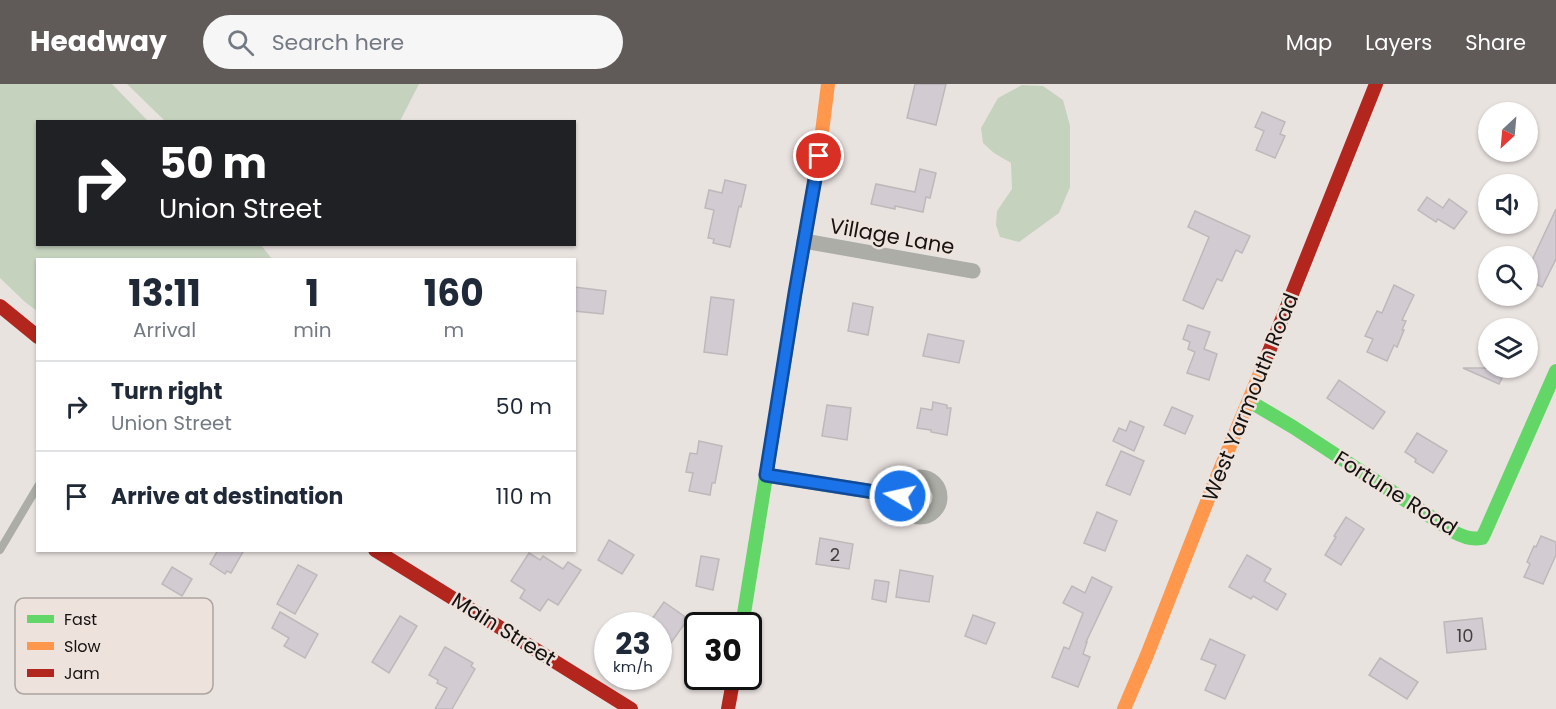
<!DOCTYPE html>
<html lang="en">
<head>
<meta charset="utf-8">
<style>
  :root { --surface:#fff; --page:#f6f6f7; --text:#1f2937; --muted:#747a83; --line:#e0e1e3; --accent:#605b59 }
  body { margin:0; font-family:Poppins,sans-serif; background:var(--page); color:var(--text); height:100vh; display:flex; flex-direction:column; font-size:22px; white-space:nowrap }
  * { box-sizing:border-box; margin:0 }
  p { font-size:20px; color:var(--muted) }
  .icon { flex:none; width:33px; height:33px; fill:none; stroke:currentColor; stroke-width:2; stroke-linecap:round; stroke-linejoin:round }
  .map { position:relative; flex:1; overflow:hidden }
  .details { position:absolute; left:36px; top:174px; width:540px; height:294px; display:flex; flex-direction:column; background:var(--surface); border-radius:0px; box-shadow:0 2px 4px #0004 }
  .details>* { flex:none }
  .banner { position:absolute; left:36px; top:36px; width:540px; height:126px; border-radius:0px; box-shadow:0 2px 4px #0004; background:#202124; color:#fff; overflow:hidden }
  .needle { width:39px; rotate:206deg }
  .buttons { position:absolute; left:1478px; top:18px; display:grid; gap:12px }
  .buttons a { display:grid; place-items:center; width:60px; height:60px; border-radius:50%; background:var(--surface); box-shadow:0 2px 4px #0004; font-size:30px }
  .speed { position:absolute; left:594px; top:528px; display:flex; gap:12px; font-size:30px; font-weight:700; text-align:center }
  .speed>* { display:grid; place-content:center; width:78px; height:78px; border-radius:50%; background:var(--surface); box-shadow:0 2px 4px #0004; line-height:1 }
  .speed small { font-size:15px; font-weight:400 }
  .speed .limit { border:3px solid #111; border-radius:9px; background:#fff; color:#111 }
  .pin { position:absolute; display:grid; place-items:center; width:51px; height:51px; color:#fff; margin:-26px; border:3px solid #fff; border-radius:50%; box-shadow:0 2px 6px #0007 }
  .me { position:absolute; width:66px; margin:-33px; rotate:279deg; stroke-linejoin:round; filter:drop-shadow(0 0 4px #0008) }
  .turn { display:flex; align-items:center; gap:21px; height:126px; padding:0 24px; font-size:27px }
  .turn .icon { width:78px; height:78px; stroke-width:2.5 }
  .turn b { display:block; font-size:42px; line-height:51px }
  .eta { display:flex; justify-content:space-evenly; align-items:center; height:102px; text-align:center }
  .eta b { font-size:36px; font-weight:700; line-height:42px }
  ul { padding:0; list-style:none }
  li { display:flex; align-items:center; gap:18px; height:90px; padding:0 24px; border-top:2px solid var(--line) }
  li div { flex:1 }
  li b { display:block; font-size:22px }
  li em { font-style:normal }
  header { display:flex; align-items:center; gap:36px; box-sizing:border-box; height:84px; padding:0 30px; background:var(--accent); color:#fff }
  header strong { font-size:28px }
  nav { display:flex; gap:33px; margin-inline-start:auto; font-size:21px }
  .search { width:420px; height:54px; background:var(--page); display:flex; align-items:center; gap:15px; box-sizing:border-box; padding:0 21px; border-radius:33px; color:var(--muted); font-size:22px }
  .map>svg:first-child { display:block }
</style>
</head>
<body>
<header>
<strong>Headway</strong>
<div class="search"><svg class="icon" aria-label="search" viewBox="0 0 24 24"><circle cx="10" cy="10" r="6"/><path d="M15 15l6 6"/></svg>Search here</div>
<nav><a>Map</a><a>Layers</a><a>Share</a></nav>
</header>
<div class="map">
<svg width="1556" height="625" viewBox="0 0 1556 625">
  <rect width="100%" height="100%" fill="#e9e3e0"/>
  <g fill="#c5d2be">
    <polygon points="0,0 112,0 148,37 38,38 38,160 261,161 272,175 38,176 37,227 25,218 0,194"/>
    <polygon points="127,0 419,0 400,37 166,38"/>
    <polygon points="1022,1 1043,2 1063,16 1070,42 1070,103 1059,129 1019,158 1000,153 996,141 997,127 1012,105 1011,79 994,69 983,59 981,44 998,14"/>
  </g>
  <g fill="#d2cbd2" stroke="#bdb9ba" stroke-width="1.5">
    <polygon points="915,0 946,0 936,41 907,34"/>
    <polygon points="1262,28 1285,38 1280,50 1285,52 1275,74 1256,66 1264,47 1255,43"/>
    <polygon points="920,85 936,89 930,114 926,113 923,128 895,122 895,125 871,120 876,100 915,108"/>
    <polygon points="725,96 746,101 741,123 739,122 730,163 713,159 714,155 708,154 714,126 705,124 709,106 722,109"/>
    <polygon points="1427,113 1443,124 1449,115 1467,128 1454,145 1438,135 1436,138 1418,126"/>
    <polygon points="1556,125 1556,175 1542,203 1527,196 1527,187"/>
    <polygon points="1195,127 1250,152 1242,169 1236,166 1222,197 1217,195 1203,225 1183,216 1209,153 1188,143"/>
    <polygon points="1394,201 1414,211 1402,236 1406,237 1402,246 1404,246 1397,263 1394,261 1387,277 1367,268 1373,255 1365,252 1377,227 1382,229"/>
    <polygon points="574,203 606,207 603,230 574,227"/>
    <polygon points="711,213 734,216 727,271 704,268"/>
    <polygon points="853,219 873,223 868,251 848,247"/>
    <polygon points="1188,241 1210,248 1204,265 1217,270 1209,296 1187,289 1195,268 1188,265 1190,258 1183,255"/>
    <polygon points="928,250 964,257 959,279 923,272"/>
    <polygon points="1463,284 1507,284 1499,300"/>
    <polygon points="1339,296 1385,328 1373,345 1327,314"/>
    <polygon points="933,318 947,321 947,324 951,324 947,351 931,348 931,346 917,344 921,324 932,326"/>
    <polygon points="827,321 851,324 847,356 822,352"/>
    <polygon points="1172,323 1193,332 1185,350 1164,341"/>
    <polygon points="1130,337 1144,343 1134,367 1113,357 1119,344 1126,347"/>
    <polygon points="1417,349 1447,367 1433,389 1415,378 1416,375 1405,368"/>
    <polygon points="699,357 722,362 715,399 712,399 710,411 689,407 693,389 686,388 690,369 697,370"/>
    <polygon points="1121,367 1144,377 1130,411 1106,401"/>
    <polygon points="1097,428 1117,437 1105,467 1084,459"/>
    <polygon points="1346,433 1364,445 1341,481 1325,471 1336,453 1334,452"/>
    <polygon points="1541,452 1556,458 1556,471 1543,500 1524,493 1530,480 1527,478 1534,462 1536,463"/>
    <polygon points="820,454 853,460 849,485 816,480"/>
    <polygon points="609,456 634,471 622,490 598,476"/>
    <polygon points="218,466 244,466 231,489 227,487 225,490 210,480"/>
    <polygon points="529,469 540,476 543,472 563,485 568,478 581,486 558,521 548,515 540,527 520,514 525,506 511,497"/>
    <polygon points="1247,471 1271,485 1264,497 1286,510 1277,526 1253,512 1251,515 1229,503"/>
    <polygon points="701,472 719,475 713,506 696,502"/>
    <polygon points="298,481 317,491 295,530 277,520"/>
    <polygon points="172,483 192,495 182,512 162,500"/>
    <polygon points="900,486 933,492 929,518 896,513"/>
    <polygon points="1092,493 1112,503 1086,558 1087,558 1083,570 1090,573 1078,603 1052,593 1064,563 1069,565 1083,529 1063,519 1072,502 1085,509"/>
    <polygon points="875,496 889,498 886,518 872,515"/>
    <polygon points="664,518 688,535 658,577 658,542 647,542"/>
    <polygon points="280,528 318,550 305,574 284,562 289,554 272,544"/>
    <polygon points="973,531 995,539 986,560 965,552"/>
    <polygon points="400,532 417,542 389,589 372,578"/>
    <polygon points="1482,534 1486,565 1447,569 1444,538"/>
    <polygon points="1210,555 1245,571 1225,615 1205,606 1216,581 1201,575"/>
    <polygon points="445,563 473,579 471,582 475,585 452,625 435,625 447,604 437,599 438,596 429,591"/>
    <polygon points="1380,574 1418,598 1407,615 1369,591"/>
  </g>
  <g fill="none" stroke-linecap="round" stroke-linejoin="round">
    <polyline stroke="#abada6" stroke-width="8" points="0,466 38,402"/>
    <g stroke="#abada6" stroke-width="15">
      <polyline points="804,157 973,187"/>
      <polyline points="766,391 900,412"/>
      <circle cx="920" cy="413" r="20"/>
    </g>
    <g stroke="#63d668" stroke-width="14">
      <path d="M1249,317L1293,343L1454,448C1463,453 1472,456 1482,454L1485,448L1556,287"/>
      <polyline points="742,542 797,199"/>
    </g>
    <g stroke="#ff974d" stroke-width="14">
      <polyline points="797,199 819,72 828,0"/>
      <polyline points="1124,625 1147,571 1212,405 1268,270"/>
    </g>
    <g stroke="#b3261e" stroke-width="14">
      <polyline points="0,222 38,253"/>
      <polyline points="1268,270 1376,0"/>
      <polyline points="375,466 631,625"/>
      <polyline points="728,625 734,592"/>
    </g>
  </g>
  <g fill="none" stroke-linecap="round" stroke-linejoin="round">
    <g stroke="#114b97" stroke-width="15">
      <polyline id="route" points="819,72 795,209 766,391 900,412"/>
    </g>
    <use href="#route" stroke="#1a73e8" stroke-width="10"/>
  </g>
  <g text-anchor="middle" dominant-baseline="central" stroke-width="5" stroke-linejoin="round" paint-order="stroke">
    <g font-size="18" fill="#454040">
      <text x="835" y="470">2</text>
      <text x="1465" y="551">10</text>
    </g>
    <g font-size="21" fill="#161210" stroke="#ede2dc">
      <text transform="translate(892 152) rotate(10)">Village Lane</text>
      <text transform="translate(1250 313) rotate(-68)">West Yarmouth Road</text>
      <text transform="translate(1396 409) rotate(32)">Fortune Road</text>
      <text transform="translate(504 545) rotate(32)">Main Street</text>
    </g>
  </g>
  <rect x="15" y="514" width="198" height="96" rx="9" fill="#ede2dc" stroke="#aca49f" stroke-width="1.5"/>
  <rect x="27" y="531" width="27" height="8" fill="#63d668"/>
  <rect x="27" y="558" width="27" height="8" fill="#ff974d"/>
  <rect x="27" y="585" width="27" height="8" fill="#b3261e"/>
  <g font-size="16" fill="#161210">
    <text x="64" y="541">Fast</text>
    <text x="64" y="568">Slow</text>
    <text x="64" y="595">Jam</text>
  </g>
</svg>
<div class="buttons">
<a><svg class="needle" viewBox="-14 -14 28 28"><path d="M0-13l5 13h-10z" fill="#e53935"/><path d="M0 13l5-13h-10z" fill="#747a83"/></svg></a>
<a><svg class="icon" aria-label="sound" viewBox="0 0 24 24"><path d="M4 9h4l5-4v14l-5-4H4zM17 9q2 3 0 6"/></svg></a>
<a><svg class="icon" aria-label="search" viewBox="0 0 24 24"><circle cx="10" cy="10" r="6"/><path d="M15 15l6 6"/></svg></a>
<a><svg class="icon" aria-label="layers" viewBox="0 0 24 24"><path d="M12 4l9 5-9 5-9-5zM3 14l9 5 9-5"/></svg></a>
</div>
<div class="speed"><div>23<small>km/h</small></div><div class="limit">30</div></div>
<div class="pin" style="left:819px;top:72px;background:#d93025"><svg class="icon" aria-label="arrive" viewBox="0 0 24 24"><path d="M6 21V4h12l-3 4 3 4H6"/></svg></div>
<svg class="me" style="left:900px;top:412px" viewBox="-20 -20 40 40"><circle r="17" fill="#1a73e8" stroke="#fff" stroke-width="3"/><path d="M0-11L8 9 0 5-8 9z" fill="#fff"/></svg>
<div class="banner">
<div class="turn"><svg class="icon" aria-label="right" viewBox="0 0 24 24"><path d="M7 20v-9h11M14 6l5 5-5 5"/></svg><div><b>50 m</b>Union Street</div></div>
</div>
<section class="details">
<div class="eta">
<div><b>13:11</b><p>Arrival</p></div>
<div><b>1</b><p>min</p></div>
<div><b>160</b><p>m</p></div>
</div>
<ul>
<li><svg class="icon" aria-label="right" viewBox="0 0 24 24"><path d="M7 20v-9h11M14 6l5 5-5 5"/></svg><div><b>Turn right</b><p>Union Street</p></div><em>50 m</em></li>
<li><svg class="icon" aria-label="arrive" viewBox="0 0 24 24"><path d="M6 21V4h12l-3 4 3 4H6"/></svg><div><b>Arrive at destination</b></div><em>110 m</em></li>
</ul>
</section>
</div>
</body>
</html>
